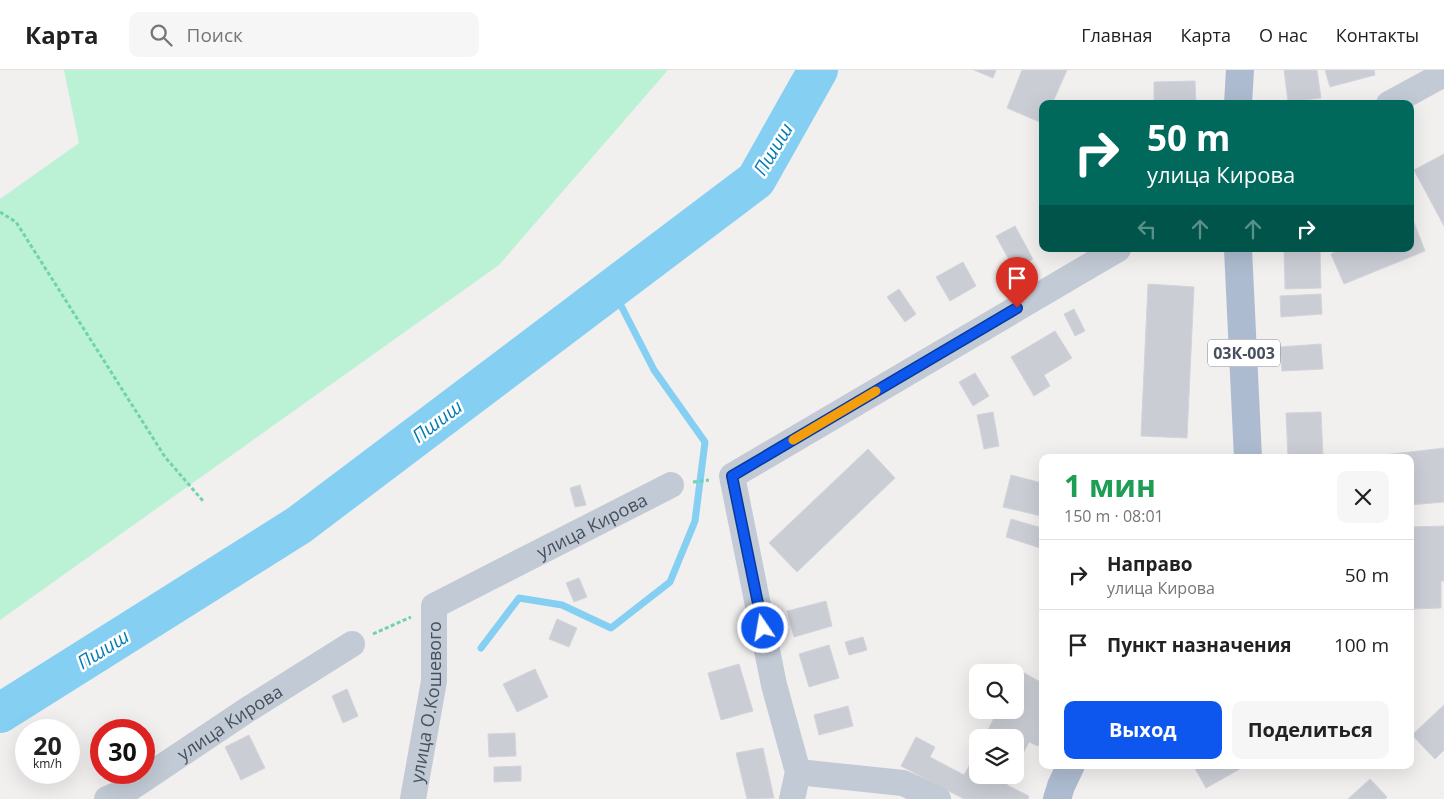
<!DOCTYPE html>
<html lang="ru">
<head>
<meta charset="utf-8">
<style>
  :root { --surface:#fff; --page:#f6f6f6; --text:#222; --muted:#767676; --line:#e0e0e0; --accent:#0d57ee }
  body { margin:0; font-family:"Open Sans",sans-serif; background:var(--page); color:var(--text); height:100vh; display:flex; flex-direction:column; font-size:19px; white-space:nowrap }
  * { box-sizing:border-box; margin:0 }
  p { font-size:16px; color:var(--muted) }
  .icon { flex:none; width:28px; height:28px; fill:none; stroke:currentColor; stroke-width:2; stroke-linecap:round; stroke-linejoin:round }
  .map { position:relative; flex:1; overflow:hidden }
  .panel { position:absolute; left:1039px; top:384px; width:375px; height:315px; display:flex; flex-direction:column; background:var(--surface); border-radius:10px; box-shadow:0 5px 20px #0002 }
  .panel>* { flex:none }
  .banner { position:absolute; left:1039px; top:30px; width:375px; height:152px; border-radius:10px; box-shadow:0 5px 20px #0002; background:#00695c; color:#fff; overflow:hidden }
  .tools { position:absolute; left:969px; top:594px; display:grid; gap:10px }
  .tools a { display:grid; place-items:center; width:55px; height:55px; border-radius:10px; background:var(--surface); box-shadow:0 5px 20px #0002; font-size:25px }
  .speed { position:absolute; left:15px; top:649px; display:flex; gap:10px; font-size:25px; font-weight:700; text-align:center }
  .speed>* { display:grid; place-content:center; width:65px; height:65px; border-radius:50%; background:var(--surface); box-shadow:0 5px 20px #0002; line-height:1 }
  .speed small { font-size:12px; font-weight:400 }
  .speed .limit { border:8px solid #d22; background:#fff; color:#111 }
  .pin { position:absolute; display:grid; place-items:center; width:42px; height:42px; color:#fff; margin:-51px -21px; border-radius:50% 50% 50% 0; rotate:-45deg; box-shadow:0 0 5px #0007 }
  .pin .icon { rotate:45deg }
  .me { position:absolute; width:55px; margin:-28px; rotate:348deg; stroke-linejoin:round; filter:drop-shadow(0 0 4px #0008) }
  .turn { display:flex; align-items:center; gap:18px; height:105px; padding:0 25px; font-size:22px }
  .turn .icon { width:65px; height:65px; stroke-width:2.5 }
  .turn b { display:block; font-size:35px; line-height:42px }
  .lanes { display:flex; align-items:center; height:48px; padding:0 25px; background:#0003; justify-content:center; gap:25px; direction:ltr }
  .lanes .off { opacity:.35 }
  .round { display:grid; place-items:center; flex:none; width:52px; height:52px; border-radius:10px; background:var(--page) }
  .headline { display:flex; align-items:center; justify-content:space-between; height:85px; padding:0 25px }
  h1 { font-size:30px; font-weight:700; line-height:38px; color:#1e9e55 }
  .action { display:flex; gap:10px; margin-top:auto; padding:10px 25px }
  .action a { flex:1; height:58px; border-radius:10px; background:var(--accent); color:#fff; font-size:20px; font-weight:700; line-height:58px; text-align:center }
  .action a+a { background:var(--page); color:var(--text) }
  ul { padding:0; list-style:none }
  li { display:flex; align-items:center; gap:15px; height:70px; padding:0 25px; border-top:1px solid var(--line) }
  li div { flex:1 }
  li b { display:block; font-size:19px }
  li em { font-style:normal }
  header { display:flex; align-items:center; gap:30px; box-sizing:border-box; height:70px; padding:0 25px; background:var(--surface); border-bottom:1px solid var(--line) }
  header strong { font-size:24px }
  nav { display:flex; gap:28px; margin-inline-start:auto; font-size:18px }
  .search { width:350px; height:45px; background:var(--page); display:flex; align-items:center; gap:12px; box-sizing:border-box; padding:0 18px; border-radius:10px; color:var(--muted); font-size:19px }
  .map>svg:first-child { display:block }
</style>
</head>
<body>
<header>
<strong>Карта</strong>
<div class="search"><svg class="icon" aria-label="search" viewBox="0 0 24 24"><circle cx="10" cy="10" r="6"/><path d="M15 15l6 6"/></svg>Поиск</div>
<nav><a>Главная</a><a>Карта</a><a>О нас</a><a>Контакты</a></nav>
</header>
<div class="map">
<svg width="1444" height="729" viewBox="0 0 1444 729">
  <rect width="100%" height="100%" fill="#f2efef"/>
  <polygon fill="#bbf2d6" points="64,0 668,0 499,195 0,550 0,129 79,73"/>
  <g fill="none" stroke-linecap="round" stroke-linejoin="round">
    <polyline stroke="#85d0f2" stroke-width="7" points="481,578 519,528 562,535 611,558 670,512 695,451 705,372 654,300 612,218"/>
    <polyline stroke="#85d0f2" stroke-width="40" points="0,643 299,455 756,110 818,0"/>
  </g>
  <g fill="#cbcdd5" stroke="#d3d4db">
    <polygon points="974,0 996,0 993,8"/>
    <polygon points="1022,0 1067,0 1052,34 1042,34 1042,53 1007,38"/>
    <polygon points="1284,0 1317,0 1321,28 1288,32"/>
    <polygon points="1325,0 1374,0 1375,5 1330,17"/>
    <polygon points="1195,11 1196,34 1154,34 1154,12"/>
    <polygon points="1444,84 1444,156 1414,100"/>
    <polygon points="1413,150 1425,181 1344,214 1331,184 1343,179 1410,179 1410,151"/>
    <polygon points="1015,156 1033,189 1014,199 996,166"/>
    <polygon points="1284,179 1320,179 1321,218 1285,219"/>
    <polygon points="963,192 976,216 950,231 936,207"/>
    <polygon points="1148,214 1194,217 1187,368 1141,366"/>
    <polygon points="899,219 916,244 905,252 887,227"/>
    <polygon points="1321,224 1322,244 1281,247 1280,226"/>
    <polygon points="1074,239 1085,261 1075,266 1064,244"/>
    <polygon points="1055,261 1072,288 1044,305 1050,316 1034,326 1011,287"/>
    <polygon points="1321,274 1323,299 1282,301 1280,277"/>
    <polygon points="975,303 989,326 973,336 959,312"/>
    <polygon points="993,342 999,376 984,379 977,345"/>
    <polygon points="1321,342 1323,385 1288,387 1286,343"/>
    <polygon points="1444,378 1444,432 1410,435 1410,388 1358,388"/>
    <polygon points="868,379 895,408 797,502 769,473"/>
    <polygon points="1011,405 1042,413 1041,446 1003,437"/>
    <polygon points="580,415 586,435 575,437 570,418"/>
    <polygon points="1011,449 1042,458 1042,470 1040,478 1006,467"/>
    <polygon points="1444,456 1444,511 1441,511 1441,538 1410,539 1410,457"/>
    <polygon points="579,508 587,527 574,532 566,513"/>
    <polygon points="826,531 832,556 794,567 787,541"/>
    <polygon points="557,549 577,558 569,577 549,569"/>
    <polygon points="863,567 867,580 849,585 845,572"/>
    <polygon points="829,575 839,608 809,617 799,584"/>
    <polygon points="739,594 753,641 721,650 708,603"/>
    <polygon points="535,599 548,627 517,642 503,614"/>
    <polygon points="1019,600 1042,613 1042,646 1039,652 1042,654 1042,667 1038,676 1029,672 1015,699 1015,668 984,668 998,640 1015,640 1015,607"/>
    <polygon points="347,619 358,646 343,653 332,626"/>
    <polygon points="1444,635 1444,680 1435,689 1412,665"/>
    <polygon points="848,636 853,656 819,665 814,645"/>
    <polygon points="515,663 516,686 489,687 488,664"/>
    <polygon points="249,665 265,698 241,710 225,677"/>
    <polygon points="916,667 935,677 930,687 964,705 978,680 978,705 1012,705 1007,715 1029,726 1028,729 964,729 901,696"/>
    <polygon points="763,678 774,728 747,729 736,683"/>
    <polygon points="1193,695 1247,695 1206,718"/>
    <polygon points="521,696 521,711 494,712 494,697"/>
    <polygon points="1370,709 1387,727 1385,729 1348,729"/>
  </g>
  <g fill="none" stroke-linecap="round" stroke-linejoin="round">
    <g stroke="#70d3ac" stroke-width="3" stroke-dasharray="4 2.5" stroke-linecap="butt">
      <polyline points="0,142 16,152 165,387 203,431"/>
      <polyline points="693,412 709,410"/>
      <polyline points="373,564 411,547"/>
    </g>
    <g stroke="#c2cad5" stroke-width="26">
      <polyline points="1389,34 1444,4"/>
      <polyline points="798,702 903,713 938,729"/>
      <path id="s1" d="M107,729L126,721L247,640L352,574"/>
      <path id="s2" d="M413,729L434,611V536L671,415"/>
      <polyline points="792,729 798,702 774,615 732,406 1118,179"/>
    </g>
    <g stroke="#adbbd0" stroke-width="28">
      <polyline points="1238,34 1240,0"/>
      <polyline points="1238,179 1248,388"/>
      <polyline points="1057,729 1061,716 1071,695"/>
    </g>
  </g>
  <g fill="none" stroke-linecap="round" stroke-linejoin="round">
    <g stroke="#08399b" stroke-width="12">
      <polyline id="route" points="763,558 732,406 1017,238"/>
    </g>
    <use href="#route" stroke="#0d57ee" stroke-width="9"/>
    <polyline stroke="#f59e0b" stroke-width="9" points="793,370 876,321"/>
  </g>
  <g text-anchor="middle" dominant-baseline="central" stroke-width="5" stroke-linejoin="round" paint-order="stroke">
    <rect fill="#fff" stroke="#7e848e" stroke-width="1" x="1208" y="269.5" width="72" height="27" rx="4"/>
    <g font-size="16" font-weight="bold" fill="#46505e">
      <text x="1244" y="283">03К-003</text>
    </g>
    <g font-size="18" fill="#46505e" stroke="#fff">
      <text stroke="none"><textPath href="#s2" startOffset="372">улица Кирова</textPath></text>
      <text stroke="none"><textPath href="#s2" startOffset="98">улица О.Кошевого</textPath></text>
      <text stroke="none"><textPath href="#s1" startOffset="145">улица Кирова</textPath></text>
    </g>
    <g font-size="19" font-style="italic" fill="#027cb4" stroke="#fff">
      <text transform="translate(773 79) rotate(-59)">Пшиш</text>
      <text transform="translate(437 351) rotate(-37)">Пшиш</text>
      <text transform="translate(103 579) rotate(-32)">Пшиш</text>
    </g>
  </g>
</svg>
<div class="tools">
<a><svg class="icon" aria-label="search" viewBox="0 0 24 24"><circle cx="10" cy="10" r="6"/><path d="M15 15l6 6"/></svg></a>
<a><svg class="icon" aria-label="layers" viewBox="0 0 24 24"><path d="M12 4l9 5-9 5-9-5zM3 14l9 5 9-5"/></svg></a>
</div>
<div class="speed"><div>20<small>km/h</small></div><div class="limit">30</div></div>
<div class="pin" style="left:1017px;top:238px;background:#d93025"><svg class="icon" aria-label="arrive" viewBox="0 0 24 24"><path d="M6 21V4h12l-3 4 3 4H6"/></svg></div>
<svg class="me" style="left:763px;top:558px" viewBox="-20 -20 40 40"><circle r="17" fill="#0d57ee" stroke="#fff" stroke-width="3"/><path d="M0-11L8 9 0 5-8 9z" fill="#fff"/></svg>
<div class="banner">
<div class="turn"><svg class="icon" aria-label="right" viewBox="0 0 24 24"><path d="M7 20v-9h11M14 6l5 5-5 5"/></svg><div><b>50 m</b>улица Кирова</div></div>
<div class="lanes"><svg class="icon off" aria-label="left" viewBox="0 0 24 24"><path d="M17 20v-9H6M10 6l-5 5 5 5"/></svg><svg class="icon off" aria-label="ahead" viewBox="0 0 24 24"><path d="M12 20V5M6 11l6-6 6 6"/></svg><svg class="icon off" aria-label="ahead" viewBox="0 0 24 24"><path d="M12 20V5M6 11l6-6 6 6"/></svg><svg class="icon" aria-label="right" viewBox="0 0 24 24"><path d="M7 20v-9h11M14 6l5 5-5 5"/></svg></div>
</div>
<section class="panel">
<div class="headline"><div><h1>1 мин</h1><p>150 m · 08:01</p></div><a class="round"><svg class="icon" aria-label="close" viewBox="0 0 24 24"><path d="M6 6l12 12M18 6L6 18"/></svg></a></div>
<ul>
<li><svg class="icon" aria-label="right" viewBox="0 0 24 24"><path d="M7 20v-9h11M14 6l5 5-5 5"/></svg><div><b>Направо</b><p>улица Кирова</p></div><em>50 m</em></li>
<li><svg class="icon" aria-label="arrive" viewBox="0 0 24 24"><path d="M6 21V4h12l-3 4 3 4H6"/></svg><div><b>Пункт назначения</b></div><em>100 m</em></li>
</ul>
<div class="action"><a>Выход</a><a>Поделиться</a></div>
</section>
</div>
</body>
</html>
